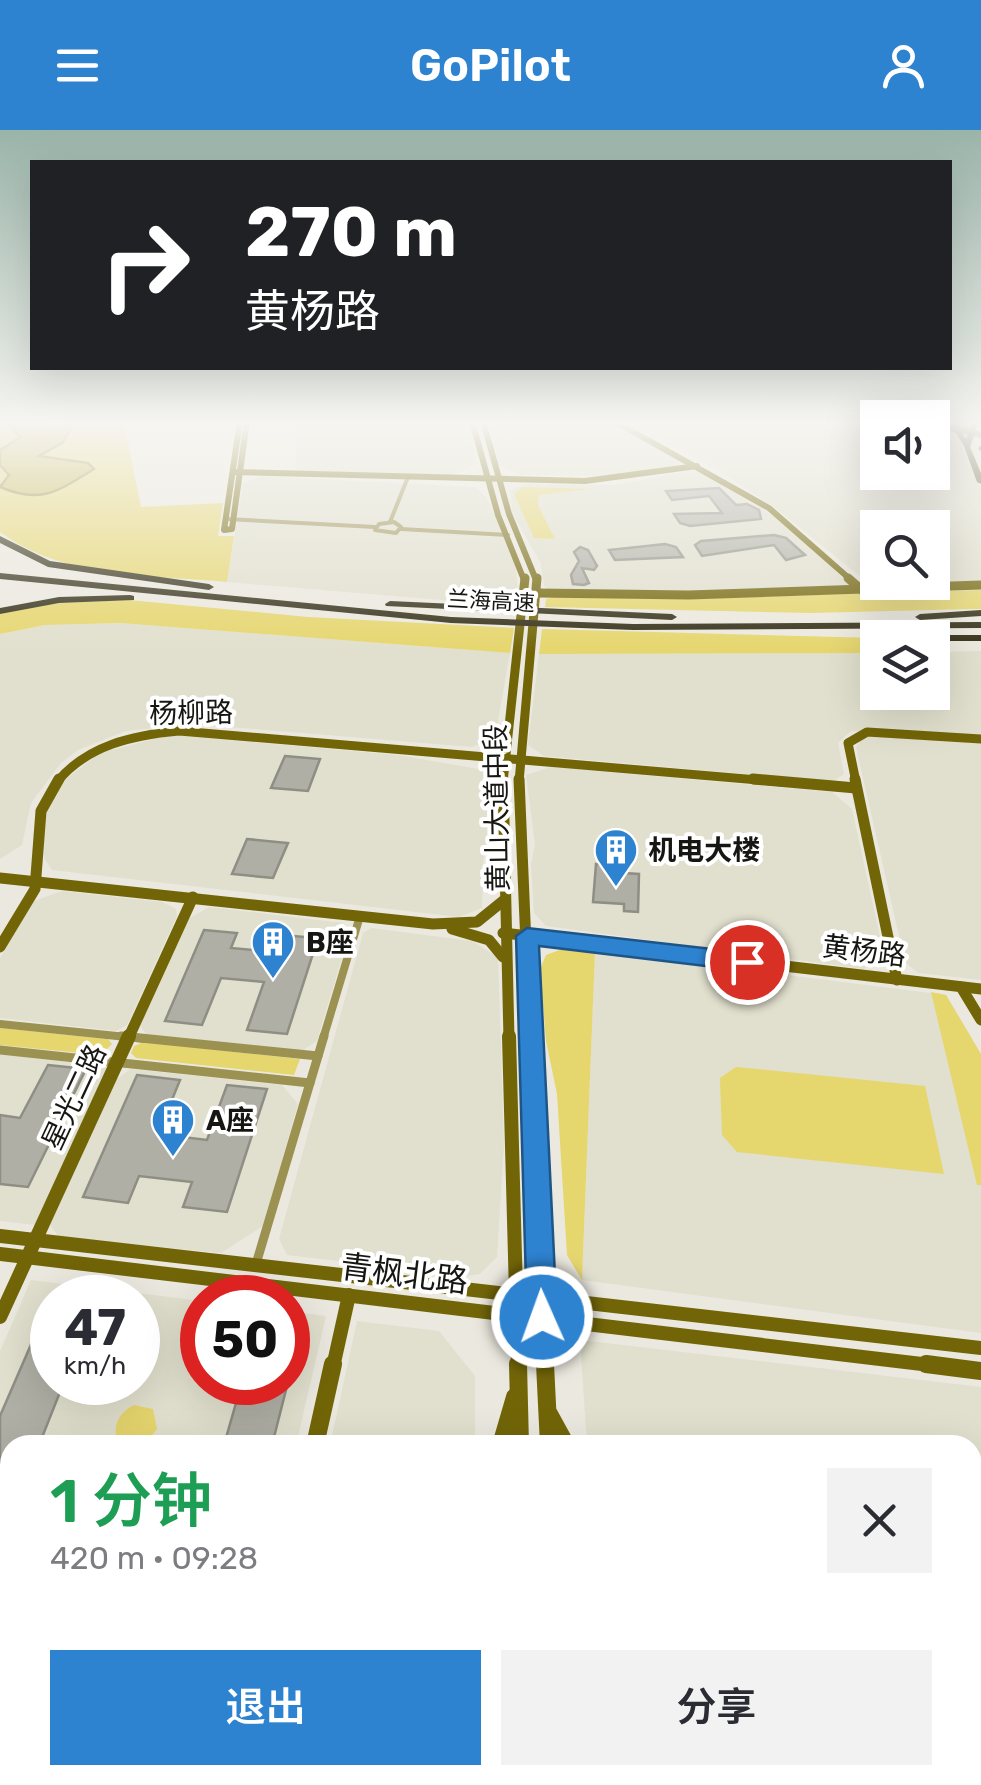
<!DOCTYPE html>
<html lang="zh">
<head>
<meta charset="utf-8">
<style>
  :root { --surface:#fff; --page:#f2f2f3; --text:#2b2b33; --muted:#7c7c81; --accent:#2e83d1 }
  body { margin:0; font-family:Rubik,"Noto Sans SC",sans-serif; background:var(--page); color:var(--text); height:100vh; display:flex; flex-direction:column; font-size:38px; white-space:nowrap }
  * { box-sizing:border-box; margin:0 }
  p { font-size:32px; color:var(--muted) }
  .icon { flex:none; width:55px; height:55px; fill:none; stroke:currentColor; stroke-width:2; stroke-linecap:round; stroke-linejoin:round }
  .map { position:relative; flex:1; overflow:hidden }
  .sheet { position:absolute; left:0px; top:1305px; width:982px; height:350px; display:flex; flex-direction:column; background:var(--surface); border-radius:30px 30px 0 0; box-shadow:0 10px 40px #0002 }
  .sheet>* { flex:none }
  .guide { position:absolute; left:30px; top:30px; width:922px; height:210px; border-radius:0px; box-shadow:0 10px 40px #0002; background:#202124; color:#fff; overflow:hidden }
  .tools { position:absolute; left:860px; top:270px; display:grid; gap:20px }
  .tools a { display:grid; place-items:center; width:90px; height:90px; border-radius:0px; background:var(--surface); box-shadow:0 10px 40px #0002; font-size:50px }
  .speed { position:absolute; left:30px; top:1145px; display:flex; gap:20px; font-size:50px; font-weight:700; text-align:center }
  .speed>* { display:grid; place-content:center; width:130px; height:130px; border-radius:50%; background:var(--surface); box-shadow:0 10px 40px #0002; line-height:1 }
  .speed small { font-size:25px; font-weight:400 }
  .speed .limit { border:15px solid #d22; background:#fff; color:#111 }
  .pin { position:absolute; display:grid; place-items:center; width:85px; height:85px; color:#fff; margin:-42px; border:5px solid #fff; border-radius:50%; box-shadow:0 2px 10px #0007 }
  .me { position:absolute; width:110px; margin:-55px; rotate:358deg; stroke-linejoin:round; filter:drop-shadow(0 0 8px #0008) }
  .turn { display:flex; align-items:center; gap:35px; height:210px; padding:0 50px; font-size:45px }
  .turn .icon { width:130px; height:130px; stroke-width:2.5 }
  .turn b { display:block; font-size:70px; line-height:85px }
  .round { display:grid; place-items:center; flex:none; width:105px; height:105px; border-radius:0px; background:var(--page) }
  .summary { display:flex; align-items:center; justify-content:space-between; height:170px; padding:0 50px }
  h1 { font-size:60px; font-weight:600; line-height:75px; color:#1e9e55 }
  .cta { display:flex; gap:20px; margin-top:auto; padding:20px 50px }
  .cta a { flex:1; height:115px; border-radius:0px; background:var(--accent); color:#fff; font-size:40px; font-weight:600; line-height:115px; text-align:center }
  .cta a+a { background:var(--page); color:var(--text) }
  header { display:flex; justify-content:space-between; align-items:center; height:130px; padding:0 50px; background:var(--accent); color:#fff; font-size:45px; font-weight:600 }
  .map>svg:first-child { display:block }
</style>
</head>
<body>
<header><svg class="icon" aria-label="menu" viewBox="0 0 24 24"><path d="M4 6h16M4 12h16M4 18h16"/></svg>GoPilot<svg class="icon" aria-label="person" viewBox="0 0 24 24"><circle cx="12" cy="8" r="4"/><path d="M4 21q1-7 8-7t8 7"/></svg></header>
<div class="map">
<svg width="981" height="1655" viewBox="0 0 981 1655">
  <rect width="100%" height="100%" fill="#ebe9df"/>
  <g fill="#e1dfcd" fill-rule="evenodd">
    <polygon points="296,291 466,291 477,335 453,345 296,341"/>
    <polygon points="487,291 608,291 679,329 677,335 610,346 520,345 499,335"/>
    <path d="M622,291H877L878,342H932L933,293L939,296L959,310L981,359V451L871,455L774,377L715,338ZM878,398H932V452H878Z"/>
    <polygon points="689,341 704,343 768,379 816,419 848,455 688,463 551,461 544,456 541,434 512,382 510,360 526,354 616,355"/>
    <polygon points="262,346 475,357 487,368 515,430 519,471 512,476 227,452 243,353"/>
    <polygon points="120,493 510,523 495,608 472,617 193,594 126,601 78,620 61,633 31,673 22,715 0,729 0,504 45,495"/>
    <polygon points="981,521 981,606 851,601 838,613 844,644 832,652 544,626 528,615 539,524 877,523 878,562 932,562 933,522"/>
    <polygon points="170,605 398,625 484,640 489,649 489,707 484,720 482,778 459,787 52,740 44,728 43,684 58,655 100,623"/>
    <polygon points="870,606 981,613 981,850 918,843 905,832 856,617 862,608"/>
    <polygon points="551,637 832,662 852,679 884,825 864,839 546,796 534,783 531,734 535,715 526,645"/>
    <polygon points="62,761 162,772 176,779 177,786 127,895 116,901 0,888 0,828 34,771"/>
    <polygon points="209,777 343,793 350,801 317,911 302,921 146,904 140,896 188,789"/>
    <polygon points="371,798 472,811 498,827 504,1016 497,1127 480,1144 466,1146 287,1125 279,1109 363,803"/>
    <polygon points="595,821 946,865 981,924 981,1203 582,1150"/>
    <polygon points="0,924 109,935 36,1095 0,1091"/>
    <polygon points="131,939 282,955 298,974 263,1096 221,1123 59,1107 50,1095 114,951"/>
    <path d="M31,1150L202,1171V1252H288V1181L326,1186L296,1315H10V1645H220L218,1655H0V1221ZM52,1168H138V1252H52Z"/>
    <polygon points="357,1191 439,1201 475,1246 475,1315 330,1315"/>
    <polygon points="580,1210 981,1257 981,1655 609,1655 608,1645 972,1645 972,1315 587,1315"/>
    <polygon points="259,1645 478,1645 478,1655 257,1655"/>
  </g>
  <g fill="#e6d66e">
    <path d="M0,291H131L124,293L141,377L223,373L218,406H234L227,452C151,445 64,449 0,402Z"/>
    <polygon points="523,357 593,359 539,365 538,375 555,409 534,408 514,364"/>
    <polygon points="981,460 981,479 970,479 810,483 545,477 546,469 554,467 690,469"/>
    <polygon points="129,470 308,487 514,498 510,523 120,493 45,495 0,504 0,482 60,473"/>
    <polygon points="542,499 877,508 877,523 539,524"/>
    <polygon points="565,818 595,821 582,1150 567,1125 557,964 546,911 540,839 546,825"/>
    <polygon points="931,862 946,865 981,924 981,1055 977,1055"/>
    <polygon points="0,898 108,909 112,914 101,925 0,915"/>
    <polygon points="144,912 300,929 294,945 136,928 131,923 134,916"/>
    <polygon points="736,937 925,956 944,1044 737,1022 722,1005 720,948"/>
    <path d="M134,1275L153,1279L157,1299L144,1315H120C110,1299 118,1283 134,1275Z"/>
  </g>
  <path fill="#c6b54a" stroke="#918539" stroke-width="2.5" d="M11,291H64L71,299L62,313L39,326L88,333L94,339C58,361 41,375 0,357L9,345L0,335V320L21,307L9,296Z"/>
  <g fill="#b0afa5" stroke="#8f8e84" stroke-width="2.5">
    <polygon points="719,358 736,375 747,374 759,380 761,389 690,396 680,393 674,384 722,383 709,366 672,370 666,361"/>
    <polygon points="774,405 786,408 805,425 786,430 774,415 702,426 695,415 701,411"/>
    <polygon points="665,414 676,417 683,427 615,430 609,420"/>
    <polygon points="580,417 588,420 597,436 594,440 582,438 589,453 584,455 573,454 571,445 579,431 574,422"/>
    <polygon points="285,626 320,629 308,661 271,658"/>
    <polygon points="247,709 288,713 273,748 232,744"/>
    <polygon points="596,734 610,736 609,742 639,744 638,782 624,781 624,774 593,772"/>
    <polygon points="204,800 237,803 231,818 276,822 282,805 318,808 287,904 247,900 264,852 221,848 202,895 165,891"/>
    <polygon points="48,935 86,939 28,1057 0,1054 0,985 20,988"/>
    <polygon points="137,945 180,950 158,1004 207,1010 227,955 267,959 227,1082 183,1077 192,1052 139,1046 128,1073 83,1067"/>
    <polygon points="33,1210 52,1213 52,1252 64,1252 39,1315 10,1315 10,1387 0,1411 0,1286"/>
    <polygon points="242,1252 288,1252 272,1315 224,1315"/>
    <polygon points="0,1522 10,1523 10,1595 0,1594"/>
    <polygon points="981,1556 981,1655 720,1655 705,1645 830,1645 835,1651 844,1645 972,1645 972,1561"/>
    <polygon points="9,1620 10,1645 60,1645 56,1655 0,1655"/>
    <polygon points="129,1645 188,1645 185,1655 137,1655"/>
  </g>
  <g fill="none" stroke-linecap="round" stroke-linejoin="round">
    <polyline stroke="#cbc9c0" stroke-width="11" stroke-dasharray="11 6" stroke-linecap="butt" points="972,1446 981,1454"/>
    <g stroke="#9b9151" stroke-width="4">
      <polyline points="226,389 375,397"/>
      <polyline points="390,392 408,347"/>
      <polygon points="394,392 401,397 396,403 375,400 379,394"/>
      <polyline points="401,399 508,405"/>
    </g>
    <g stroke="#9b9151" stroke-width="8">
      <polyline points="0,894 146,909"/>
      <polyline points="323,909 360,786"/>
    </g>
    <g stroke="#9b9151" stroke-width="9">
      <polyline points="121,906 318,926"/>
      <polyline points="0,920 310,953"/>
      <polyline points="256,1134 324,906"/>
    </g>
    <g stroke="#726508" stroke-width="6">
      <polyline points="240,291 224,400 232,399 247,291"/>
      <polyline points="472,291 498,385 524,450"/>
      <polyline points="483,291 509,384 536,450"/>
      <polyline points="614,291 769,378 851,450"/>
      <polyline points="932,291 981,305"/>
      <polyline points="233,342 585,351 697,336"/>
    </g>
    <g stroke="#726508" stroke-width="9">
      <polyline points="848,448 863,461"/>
      <polyline points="538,463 689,465 981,455"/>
      <path d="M57,652C87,615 134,605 179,601L782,652"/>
      <polyline points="503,652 525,448"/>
      <polyline points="519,652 537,448"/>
      <polyline points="856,652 848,613 867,602 981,609"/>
    </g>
    <g stroke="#726508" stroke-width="11">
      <polyline points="503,649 509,909"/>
      <polyline points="519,649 530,909"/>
      <polyline points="753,649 856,658"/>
      <polyline points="855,649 897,850"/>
      <polyline points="0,748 433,794 477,792 503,771"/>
      <polyline points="452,799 489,810 503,827"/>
      <polyline points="503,803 981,859"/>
      <polyline points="0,817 35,759 41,681 59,649"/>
      <polyline points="961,857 981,890"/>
      <polyline points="128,909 193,767"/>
    </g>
    <g stroke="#726508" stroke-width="14">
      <polyline points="509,906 518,1237"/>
      <polyline points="530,906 545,1237"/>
      <polyline points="0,1106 981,1218"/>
      <polyline points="0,1124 947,1237"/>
      <polyline points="0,1187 129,906"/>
      <polyline points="333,1237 349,1165"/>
    </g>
    <g stroke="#726508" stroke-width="18">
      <polyline points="518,1234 520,1315"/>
      <polyline points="545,1234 549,1315"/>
      <polyline points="926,1234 981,1241"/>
      <polyline points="549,1284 566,1315"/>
      <polyline points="315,1315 333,1234"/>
      <polyline points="501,1315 515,1267"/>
      <polyline points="502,1645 502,1655"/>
      <polyline points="529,1645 529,1655"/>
      <polyline points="562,1645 562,1655"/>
      <polyline points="589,1645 589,1655"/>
      <polyline points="238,1655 241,1645"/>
    </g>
    <g fill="#4f481b" fill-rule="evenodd">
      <polygon points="932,291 961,301 966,309 973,291 979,291 970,317 981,343 981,354 977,352 964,316 956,303 932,294"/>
      <polygon points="981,315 981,321 978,319"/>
    </g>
    <g fill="#332f18" fill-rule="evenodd">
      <polygon points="0,406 50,431 209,454 214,457 209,460 48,437 0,413"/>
      <polygon points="0,443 451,487 633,494 981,492 981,498 633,500 451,493 0,449"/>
      <polygon points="130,465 134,466 134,470 59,473 0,484 0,478 59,467"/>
      <polygon points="390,471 672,484 677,487 672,490 386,476 385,474"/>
      <polygon points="981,480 981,486 920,490 915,487 920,484"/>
      <polygon points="932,505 981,505 981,511 932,511 932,508 927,508"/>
    </g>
  </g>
  <linearGradient id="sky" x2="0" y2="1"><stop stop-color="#9ab4a9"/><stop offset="0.56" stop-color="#f6f5f1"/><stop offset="1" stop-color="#f6f5f1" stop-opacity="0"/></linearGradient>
  <rect width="981" height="523" fill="url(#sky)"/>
  <polygon fill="#2e83d1" stroke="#1e5588" stroke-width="2.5" points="527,798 747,823 758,832 747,841 539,816 557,1187 553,1198 542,1202 532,1198 527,1187 516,806"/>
  <defs>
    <g id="building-pin" transform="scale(2.25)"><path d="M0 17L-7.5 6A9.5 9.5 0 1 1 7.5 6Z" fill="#2e83d1" stroke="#fff"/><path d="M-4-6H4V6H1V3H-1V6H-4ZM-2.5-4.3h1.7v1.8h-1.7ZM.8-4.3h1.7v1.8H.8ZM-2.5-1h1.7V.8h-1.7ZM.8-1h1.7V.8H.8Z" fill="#fff"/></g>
  </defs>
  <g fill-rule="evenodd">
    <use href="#building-pin" x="616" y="720"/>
    <use href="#building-pin" x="273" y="812"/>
    <use href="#building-pin" x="173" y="990"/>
  </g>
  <g text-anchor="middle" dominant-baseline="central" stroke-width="8" stroke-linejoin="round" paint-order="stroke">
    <g font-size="22" fill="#161612" stroke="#fff">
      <text transform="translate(491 471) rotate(3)">兰海高速</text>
    </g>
    <g font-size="28" fill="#161612" stroke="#fff">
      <text transform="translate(191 583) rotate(-1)">杨柳路</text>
      <text transform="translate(497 678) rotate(-91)">黄山大道中段</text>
      <text transform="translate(864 821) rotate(7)">黄杨路</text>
      <text transform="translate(74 967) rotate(-65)">星光二路</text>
    </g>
    <g font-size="28" font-weight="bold" fill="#161612" stroke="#fff" text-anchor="start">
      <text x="648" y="720">机电大楼</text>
      <text x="306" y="812">B座</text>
      <text x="206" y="990">A座</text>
    </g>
    <g font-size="32" fill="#161612" stroke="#fff">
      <text transform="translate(404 1144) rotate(7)">青枫北路</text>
    </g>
  </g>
</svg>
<div class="tools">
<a><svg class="icon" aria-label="sound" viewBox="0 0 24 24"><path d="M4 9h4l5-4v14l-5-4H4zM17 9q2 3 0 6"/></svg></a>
<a><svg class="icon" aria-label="search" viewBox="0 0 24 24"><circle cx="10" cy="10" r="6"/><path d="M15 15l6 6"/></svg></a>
<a><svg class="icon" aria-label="layers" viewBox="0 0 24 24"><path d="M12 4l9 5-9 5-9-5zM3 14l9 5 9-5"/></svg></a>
</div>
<div class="speed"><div>47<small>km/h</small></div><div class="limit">50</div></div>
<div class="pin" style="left:747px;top:832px;background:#d93025"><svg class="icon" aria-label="arrive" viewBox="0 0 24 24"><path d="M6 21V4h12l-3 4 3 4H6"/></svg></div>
<svg class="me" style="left:542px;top:1187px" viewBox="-20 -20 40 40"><circle r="17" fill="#2e83d1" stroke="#fff" stroke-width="3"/><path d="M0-11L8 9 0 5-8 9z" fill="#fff"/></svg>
<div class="guide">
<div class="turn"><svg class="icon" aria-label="right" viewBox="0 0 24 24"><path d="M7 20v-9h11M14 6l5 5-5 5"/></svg><div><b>270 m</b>黄杨路</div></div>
</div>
<section class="sheet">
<div class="summary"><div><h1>1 分钟</h1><p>420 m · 09:28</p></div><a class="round"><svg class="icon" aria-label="close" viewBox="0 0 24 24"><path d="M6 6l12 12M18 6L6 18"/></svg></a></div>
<div class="cta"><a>退出</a><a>分享</a></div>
</section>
</div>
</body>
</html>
